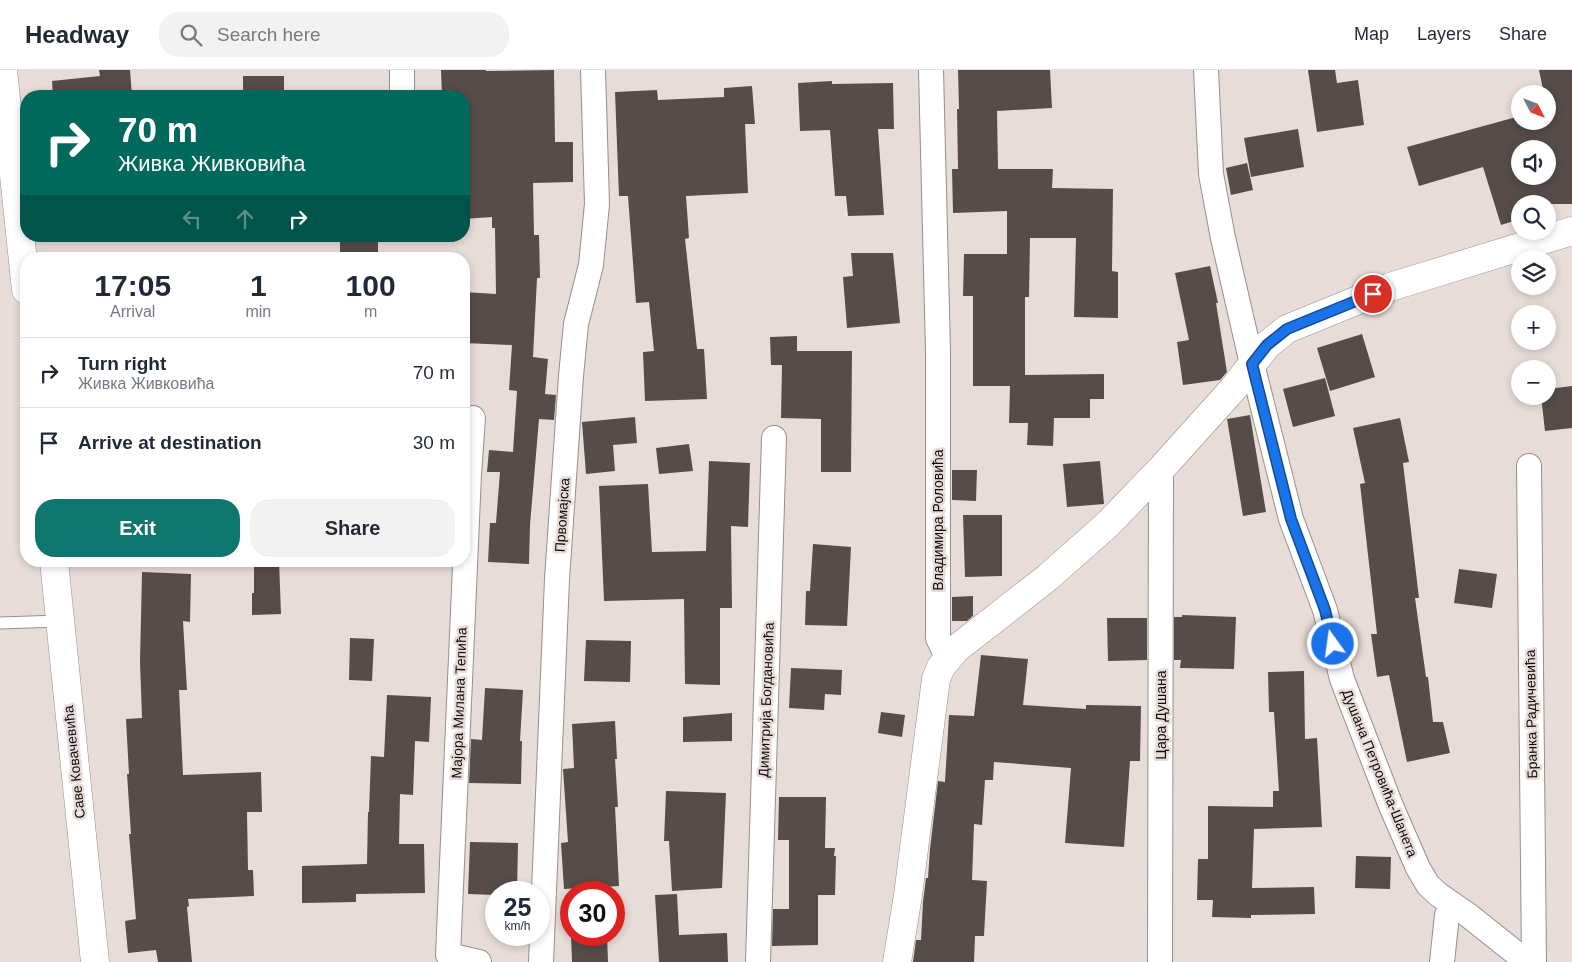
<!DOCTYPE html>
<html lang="en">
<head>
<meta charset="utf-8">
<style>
  :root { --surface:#fff; --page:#f2f2f3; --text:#1f2937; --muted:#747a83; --line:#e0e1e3; --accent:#0f766e }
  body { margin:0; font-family:Arial,sans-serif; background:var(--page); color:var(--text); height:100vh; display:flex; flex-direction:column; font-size:19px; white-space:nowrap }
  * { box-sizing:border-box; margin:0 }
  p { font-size:16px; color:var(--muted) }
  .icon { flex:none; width:28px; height:28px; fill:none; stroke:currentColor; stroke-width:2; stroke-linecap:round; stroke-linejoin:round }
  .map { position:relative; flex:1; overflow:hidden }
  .drawer { position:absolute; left:20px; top:182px; width:450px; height:315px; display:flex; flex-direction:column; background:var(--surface); border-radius:20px; box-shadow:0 2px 8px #0003 }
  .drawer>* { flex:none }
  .banner { position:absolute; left:20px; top:20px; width:450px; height:152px; border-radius:20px; box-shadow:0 2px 8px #0003; background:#00695c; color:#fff; overflow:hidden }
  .needle { width:32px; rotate:132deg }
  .controls { position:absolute; left:1511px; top:15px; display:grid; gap:10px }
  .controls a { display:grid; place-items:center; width:45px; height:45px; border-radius:50%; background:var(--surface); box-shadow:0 2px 8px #0003; font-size:25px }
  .speed { position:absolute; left:485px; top:811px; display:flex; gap:10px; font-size:25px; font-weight:700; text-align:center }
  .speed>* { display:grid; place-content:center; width:65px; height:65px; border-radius:50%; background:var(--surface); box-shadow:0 2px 8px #0003; line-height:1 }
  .speed small { font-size:12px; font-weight:400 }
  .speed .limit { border:8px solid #d22; background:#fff; color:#111 }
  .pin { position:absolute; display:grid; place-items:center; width:42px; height:42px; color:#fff; margin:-21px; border:2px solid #fff; border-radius:50%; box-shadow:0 1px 5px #0007 }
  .me { position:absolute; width:55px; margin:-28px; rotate:346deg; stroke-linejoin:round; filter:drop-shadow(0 0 4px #0008) }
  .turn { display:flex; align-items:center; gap:18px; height:105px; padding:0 15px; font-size:22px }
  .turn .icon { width:65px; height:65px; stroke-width:2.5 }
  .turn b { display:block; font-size:35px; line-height:42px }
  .lanes { display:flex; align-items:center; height:48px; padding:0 15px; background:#0003; justify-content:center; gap:25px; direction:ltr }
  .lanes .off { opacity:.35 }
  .eta { display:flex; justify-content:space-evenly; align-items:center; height:85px; text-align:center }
  .eta b { font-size:30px; font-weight:600; line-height:35px }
  .cta { display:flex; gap:10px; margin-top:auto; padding:10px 15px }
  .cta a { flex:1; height:58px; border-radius:20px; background:var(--accent); color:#fff; font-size:20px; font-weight:600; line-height:58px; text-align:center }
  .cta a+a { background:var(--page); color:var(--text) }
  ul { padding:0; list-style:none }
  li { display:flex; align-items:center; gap:15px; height:70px; padding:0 15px; border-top:1px solid var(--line) }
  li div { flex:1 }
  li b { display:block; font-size:19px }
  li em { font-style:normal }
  header { display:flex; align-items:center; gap:30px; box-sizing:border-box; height:70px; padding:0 25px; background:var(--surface); border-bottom:1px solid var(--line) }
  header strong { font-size:24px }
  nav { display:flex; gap:28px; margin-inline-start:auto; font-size:18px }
  .search { width:350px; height:45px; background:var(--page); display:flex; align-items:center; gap:12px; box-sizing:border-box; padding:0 18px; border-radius:20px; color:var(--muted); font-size:19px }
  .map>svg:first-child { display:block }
</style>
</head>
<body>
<header>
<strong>Headway</strong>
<div class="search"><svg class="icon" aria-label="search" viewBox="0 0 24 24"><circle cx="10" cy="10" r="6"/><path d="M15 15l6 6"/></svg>Search here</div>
<nav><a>Map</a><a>Layers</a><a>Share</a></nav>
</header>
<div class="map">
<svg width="1572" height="892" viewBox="0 0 1572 892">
  <rect width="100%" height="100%" fill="#e8dcd8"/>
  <g fill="#564c49" fill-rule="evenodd">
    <polygon points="99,0 130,0 132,26 53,26 52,11 100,6"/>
    <polygon points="441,0 486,0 486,1 554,0 555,72 573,72 573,112 533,113 534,165 539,165 540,208 537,208 533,287 548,289 545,324 556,325 554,350 539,349 530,455 529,494 488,492 490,453 496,453 500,402 487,402 489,380 513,382 517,321 509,320 512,275 464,273 464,222 496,224 495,158 492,158 492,147 464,149 464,26 442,26"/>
    <polygon points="958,0 1050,0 1052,38 997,41 998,99 1053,99 1052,118 1113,119 1112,201 1118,202 1118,248 1074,247 1076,168 1030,168 1029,227 1025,227 1025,305 1104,304 1104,329 1090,329 1090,348 1054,348 1053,376 1027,375 1028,353 1009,353 1010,316 973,316 973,226 963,226 964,184 1007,184 1007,141 953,143 952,99 958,99 957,39 959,39"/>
    <polygon points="1308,0 1335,0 1337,13 1358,10 1364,55 1317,62"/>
    <path d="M1539,0H1572V134H1520V149L1501,155L1483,97L1419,116L1407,77L1520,46V51H1548V24H1544ZM1520,79H1548V106H1520Z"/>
    <rect x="243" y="6" width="41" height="20"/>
    <polygon points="832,11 832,14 893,13 894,59 878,59 884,145 848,146 846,126 835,126 830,60 800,61 798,13"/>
    <polygon points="752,16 755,54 745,54 748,123 686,126 689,168 685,169 697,279 704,279 707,329 645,331 643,282 654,281 649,232 636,233 628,126 619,126 615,22 657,20 658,30 724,27 724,18"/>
    <polygon points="1298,59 1304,97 1251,107 1244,68"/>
    <polygon points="1247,93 1253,120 1231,125 1226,98"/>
    <rect x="340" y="166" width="38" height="23"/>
    <polygon points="851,183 893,183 900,253 847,258 843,207 853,206"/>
    <polygon points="1210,196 1218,233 1216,233 1227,302 1220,310 1183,315 1177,272 1189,270 1175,203"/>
    <polygon points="1362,264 1375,307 1330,321 1317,278"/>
    <polygon points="797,266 797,281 852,281 851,402 821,402 821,349 781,348 782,295 771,295 770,267"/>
    <polygon points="1325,308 1335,346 1293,357 1283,319"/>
    <polygon points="1572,316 1572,358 1545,361 1541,326 1548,326 1548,319"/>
    <polygon points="1250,345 1266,442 1243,446 1227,349"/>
    <polygon points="635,347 637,373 613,375 615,401 586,404 582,352"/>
    <polygon points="1400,348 1409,392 1403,393 1419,528 1415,528 1426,607 1428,607 1433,652 1443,652 1450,683 1407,692 1389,605 1377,607 1371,564 1377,564 1360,414 1365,413 1353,358"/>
    <polygon points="689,374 693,401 659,404 656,378"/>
    <polygon points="709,391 750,393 748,457 731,456 732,538 720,538 720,615 685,614 684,529 604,531 599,416 648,414 652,482 706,481"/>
    <polygon points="1100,391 1104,434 1067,437 1063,394"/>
    <polygon points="952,400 977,400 976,431 952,430"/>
    <polygon points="963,445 1002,445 1002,506 965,507"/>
    <polygon points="813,474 851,477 847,556 805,555 806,521 810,521"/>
    <polygon points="254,491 279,491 281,544 252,545 252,523 254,523"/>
    <polygon points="1459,499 1497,504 1492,538 1454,533"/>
    <polygon points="142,502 191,504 190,552 183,551 187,620 179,620 183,705 261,702 262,742 247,742 248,800 253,800 254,826 188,829 189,836 187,837 192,892 158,892 156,880 128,883 125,851 136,849 129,764 131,764 127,704 129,704 126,649 142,648 140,592"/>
    <polygon points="973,526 973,546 967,551 952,551 952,527"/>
    <polygon points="1182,545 1236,547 1234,599 1180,598 1181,590 1174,590 1174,547 1182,547"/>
    <polygon points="1107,548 1147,548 1147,590 1108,591"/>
    <polygon points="350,568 374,569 372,611 349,610"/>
    <polygon points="586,570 631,571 630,612 584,611"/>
    <polygon points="981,585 1028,589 1023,635 1086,639 1086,635 1141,636 1140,691 1130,691 1124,777 1065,773 1071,698 994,692 993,710 985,710 982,755 974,754 972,810 987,811 984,866 975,866 974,892 913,892 916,870 921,870 923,832 926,808 928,808 930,779 938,711 945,712 949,645 974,646"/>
    <polygon points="791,598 842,600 841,625 825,624 824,640 789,638"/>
    <polygon points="1304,601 1305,669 1317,668 1322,757 1254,759 1252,818 1314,817 1315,844 1251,845 1251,848 1212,847 1213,830 1197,830 1198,789 1208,789 1208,736 1273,737 1273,721 1279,721 1274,642 1269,642 1268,602"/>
    <polygon points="485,618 523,620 520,671 522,671 521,714 469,713 471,669 482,670"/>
    <polygon points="387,625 431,627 429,672 415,671 413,725 400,724 399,774 424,774 425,823 356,824 356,832 302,833 302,796 367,794 368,742 369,742 371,686 384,687"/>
    <polygon points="881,642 905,645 902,667 878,663"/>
    <polygon points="732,643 732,671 683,672 683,647"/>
    <polygon points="615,651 617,689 615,689 618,737 615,737 619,816 564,819 561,773 568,772 563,699 574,698 572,654"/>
    <polygon points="666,721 726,723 722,818 672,821 669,771 664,771"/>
    <polygon points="779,727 826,727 825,778 835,778 834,786 836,786 835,825 818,825 818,875 772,876 773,839 789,839 789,770 778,770"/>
    <polygon points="470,772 518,773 517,822 496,822 496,825 468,824"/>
    <polygon points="1356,786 1391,787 1390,819 1355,818"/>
    <polygon points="677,824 679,865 727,863 728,892 659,892 655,825"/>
    <polygon points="571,865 607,865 608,892 572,892"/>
  </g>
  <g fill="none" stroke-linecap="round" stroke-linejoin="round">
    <g stroke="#998e8b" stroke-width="13">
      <polyline id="service" points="0,553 60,551"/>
    </g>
    <g stroke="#998e8b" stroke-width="26">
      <g id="minor">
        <polyline points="931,0 938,281 938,568 947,587"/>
        <polyline points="1206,0 1211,104 1223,168 1252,294 1291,449 1325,540 1342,609 1391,736 1418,798 1428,815 1439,825 1468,845 1527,892"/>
        <polyline points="402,26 402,0"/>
        <polyline points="473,348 469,404 448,885 479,892"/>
        <polyline points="1529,396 1534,892"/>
        <polyline points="541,892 557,509 571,306 576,254 591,195 597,134 593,0"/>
        <polyline points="758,892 774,368"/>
        <polyline points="1160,892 1161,399"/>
        <polyline points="1442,892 1447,845 1453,836"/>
      </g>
    </g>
    <g stroke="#998e8b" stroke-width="29">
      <g id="tertiary">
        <polyline points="3,0 26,220"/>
        <polyline points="54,491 95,892"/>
        <polyline points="897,892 908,825 936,609 941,597 956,579 1047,508 1108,454 1161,399 1233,319 1267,275 1287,259 1390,217 1572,161"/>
      </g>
    </g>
    <use href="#service" stroke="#fff" stroke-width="11"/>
    <use href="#minor" stroke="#fff" stroke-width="24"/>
    <use href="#tertiary" stroke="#fff" stroke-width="28"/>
  </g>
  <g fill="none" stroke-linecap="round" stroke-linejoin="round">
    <g stroke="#114b97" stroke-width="12">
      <polyline id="route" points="1333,574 1325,540 1291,449 1252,294 1267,275 1287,259 1373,224"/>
    </g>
    <use href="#route" stroke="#1a73e8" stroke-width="9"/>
  </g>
  <g text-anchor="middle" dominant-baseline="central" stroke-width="5" stroke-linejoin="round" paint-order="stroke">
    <g font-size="14" fill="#100d0b" stroke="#e8dcd8">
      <text transform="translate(562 445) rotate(-86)">Првомајска</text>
      <text transform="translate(938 450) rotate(-90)">Владимира Роловића</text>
      <text transform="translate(766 630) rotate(-88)">Димитрија Богдановића</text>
      <text transform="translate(459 633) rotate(-88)">Мајора Милана Тепића</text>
      <text transform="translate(1531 644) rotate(-91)">Бранка Радичевића</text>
      <text transform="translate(1161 645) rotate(-90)">Цара Душана</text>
      <text transform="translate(74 692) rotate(-96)">Саве Ковачевића</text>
      <text transform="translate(1380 703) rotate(68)">Душана Петровића-Шанета</text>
    </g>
  </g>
</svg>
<div class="controls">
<a><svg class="needle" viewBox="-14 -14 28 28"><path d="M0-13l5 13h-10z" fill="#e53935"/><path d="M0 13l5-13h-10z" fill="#747a83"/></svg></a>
<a><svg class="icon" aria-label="sound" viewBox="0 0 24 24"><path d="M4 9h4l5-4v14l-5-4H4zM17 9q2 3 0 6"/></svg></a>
<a><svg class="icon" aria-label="search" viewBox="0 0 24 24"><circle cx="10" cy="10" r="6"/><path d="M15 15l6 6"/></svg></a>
<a><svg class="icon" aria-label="layers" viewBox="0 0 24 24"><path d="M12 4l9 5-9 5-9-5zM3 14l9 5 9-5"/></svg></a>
<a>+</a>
<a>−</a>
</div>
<div class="speed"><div>25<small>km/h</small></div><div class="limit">30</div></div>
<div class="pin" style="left:1373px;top:224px;background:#d93025"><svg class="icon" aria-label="arrive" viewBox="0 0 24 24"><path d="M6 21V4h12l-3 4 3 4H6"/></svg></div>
<svg class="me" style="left:1333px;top:574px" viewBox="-20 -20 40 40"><circle r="17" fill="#1a73e8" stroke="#fff" stroke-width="3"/><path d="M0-11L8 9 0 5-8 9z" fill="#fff"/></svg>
<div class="banner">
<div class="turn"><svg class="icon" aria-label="right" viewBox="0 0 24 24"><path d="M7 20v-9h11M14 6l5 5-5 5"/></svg><div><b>70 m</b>Живка Живковића</div></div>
<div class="lanes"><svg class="icon off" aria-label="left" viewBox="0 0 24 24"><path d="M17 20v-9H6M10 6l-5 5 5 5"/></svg><svg class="icon off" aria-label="ahead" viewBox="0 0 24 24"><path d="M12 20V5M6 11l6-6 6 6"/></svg><svg class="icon" aria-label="right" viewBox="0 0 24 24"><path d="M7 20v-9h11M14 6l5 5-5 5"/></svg></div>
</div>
<section class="drawer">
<div class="eta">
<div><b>17:05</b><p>Arrival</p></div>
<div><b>1</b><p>min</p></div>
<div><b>100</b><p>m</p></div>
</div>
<ul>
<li><svg class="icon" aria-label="right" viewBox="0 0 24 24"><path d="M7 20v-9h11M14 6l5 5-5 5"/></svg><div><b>Turn right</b><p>Живка Живковића</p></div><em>70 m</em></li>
<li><svg class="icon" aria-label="arrive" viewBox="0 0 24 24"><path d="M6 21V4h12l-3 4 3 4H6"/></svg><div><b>Arrive at destination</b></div><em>30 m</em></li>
</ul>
<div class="cta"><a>Exit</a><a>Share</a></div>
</section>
</div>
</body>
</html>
